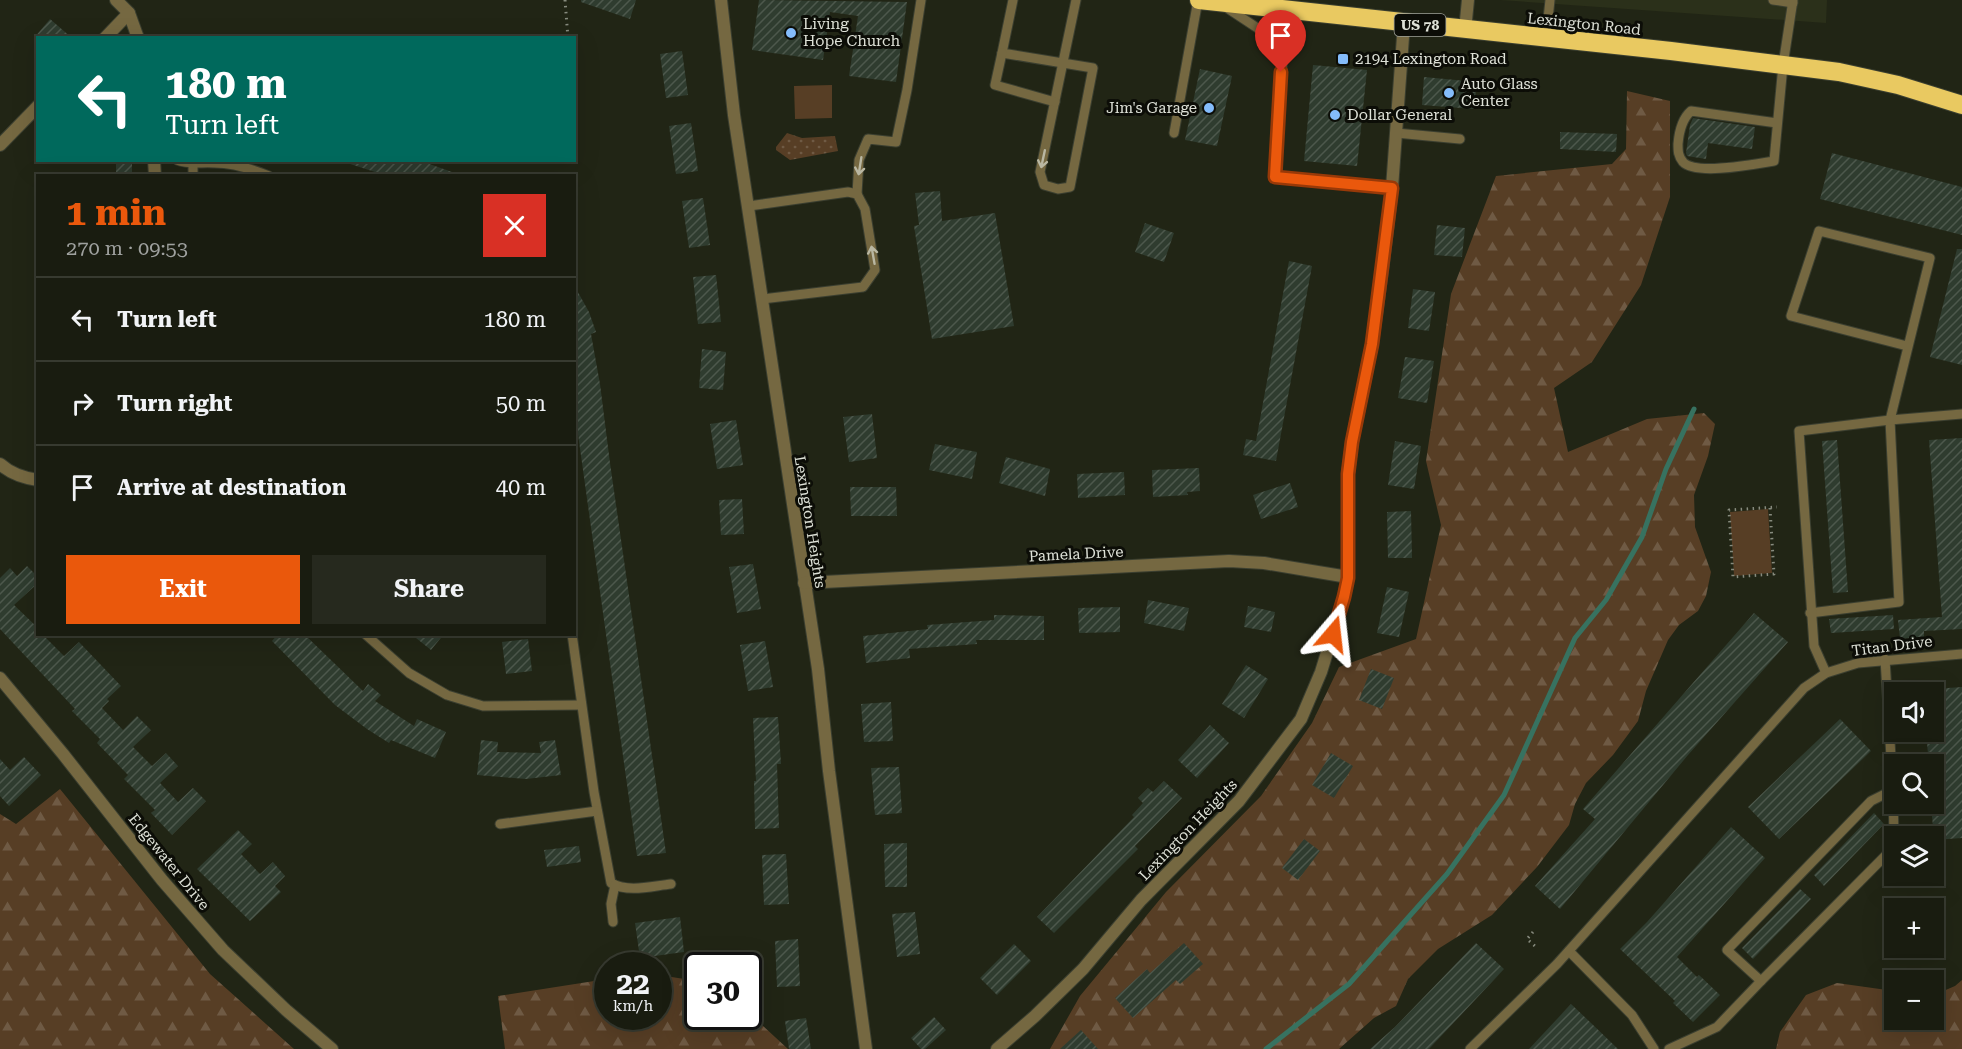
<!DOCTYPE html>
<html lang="en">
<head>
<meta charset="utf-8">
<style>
  :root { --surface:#191c10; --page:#26291e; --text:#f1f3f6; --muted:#9fa19f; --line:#373a30; --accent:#ea580c }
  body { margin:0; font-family:"Roboto Serif",serif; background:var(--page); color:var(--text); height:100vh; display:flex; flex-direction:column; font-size:22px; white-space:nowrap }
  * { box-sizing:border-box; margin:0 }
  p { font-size:20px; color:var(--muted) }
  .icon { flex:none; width:33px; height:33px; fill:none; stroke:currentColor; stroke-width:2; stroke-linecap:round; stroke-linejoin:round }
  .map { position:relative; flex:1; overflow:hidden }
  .details { position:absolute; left:36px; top:174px; width:540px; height:462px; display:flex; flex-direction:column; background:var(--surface); border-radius:0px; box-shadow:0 6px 24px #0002,0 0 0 2px var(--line) }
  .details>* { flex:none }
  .guide { position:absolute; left:36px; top:36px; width:540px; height:126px; border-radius:0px; box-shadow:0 6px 24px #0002,0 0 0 2px var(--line); background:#00695c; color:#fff; overflow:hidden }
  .tools { position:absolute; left:1884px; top:682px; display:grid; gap:12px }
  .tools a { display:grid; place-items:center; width:60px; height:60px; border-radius:0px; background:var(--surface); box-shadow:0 6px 24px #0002,0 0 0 2px var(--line); font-size:30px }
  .speed { position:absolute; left:594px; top:952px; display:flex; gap:12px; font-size:30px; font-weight:700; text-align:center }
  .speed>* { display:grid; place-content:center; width:78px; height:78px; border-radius:50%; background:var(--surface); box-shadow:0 6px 24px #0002,0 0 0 2px var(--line); line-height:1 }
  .speed small { font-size:15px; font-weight:400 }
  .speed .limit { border:3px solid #111; border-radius:9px; background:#fff; color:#111 }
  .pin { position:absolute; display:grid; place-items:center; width:51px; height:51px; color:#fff; margin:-62px -26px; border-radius:50% 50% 50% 0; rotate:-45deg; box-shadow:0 0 6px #0007 }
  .pin .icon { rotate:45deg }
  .me { position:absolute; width:66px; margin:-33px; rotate:17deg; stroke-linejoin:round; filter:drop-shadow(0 0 4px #0008) }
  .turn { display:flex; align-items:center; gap:21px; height:126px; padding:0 30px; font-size:27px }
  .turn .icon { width:78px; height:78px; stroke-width:2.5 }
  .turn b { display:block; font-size:42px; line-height:51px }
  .round { display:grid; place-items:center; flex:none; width:63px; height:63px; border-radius:0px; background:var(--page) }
  .head { display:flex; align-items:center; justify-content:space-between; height:102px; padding:0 30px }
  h1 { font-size:36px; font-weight:700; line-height:45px; color:var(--accent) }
  .primary-button { display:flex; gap:12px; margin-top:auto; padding:12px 30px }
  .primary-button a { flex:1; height:69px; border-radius:0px; background:var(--accent); color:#fff; font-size:24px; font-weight:700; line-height:69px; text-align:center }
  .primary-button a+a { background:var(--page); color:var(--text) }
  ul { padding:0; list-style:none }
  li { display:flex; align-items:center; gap:18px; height:84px; padding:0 30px; border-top:2px solid var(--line) }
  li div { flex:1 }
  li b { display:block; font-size:22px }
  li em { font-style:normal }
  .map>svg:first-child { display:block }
</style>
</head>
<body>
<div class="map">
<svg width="1962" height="1049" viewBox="0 0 1962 1049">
  <defs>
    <pattern id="grass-dots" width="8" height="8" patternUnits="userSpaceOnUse" patternTransform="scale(1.5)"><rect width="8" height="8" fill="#573e25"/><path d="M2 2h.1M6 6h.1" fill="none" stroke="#6f5a44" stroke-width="1.8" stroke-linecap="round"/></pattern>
    <pattern id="forest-firs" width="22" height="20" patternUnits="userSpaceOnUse" patternTransform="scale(1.5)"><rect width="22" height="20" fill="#573e25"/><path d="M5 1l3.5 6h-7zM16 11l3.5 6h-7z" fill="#6f5a44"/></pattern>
    <pattern id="building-hatch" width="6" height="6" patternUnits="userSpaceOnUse" patternTransform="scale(1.5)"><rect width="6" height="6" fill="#2f3c2f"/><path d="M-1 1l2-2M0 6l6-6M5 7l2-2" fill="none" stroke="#4d584c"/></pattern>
  </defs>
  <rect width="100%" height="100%" fill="#212515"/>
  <polygon fill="#2b301a" points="1500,0 1827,0 1826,23"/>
  <polygon fill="url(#grass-dots)" points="787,133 802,138 835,136 838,151 790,160 776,150 776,147"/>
  <g fill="url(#forest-firs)">
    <polygon points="1627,91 1670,101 1670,197 1641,285 1592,362 1554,388 1568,452 1647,419 1704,413 1715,424 1708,456 1694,495 1695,527 1711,572 1706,596 1698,611 1679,625 1668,640 1646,691 1638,721 1613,755 1586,783 1575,804 1569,825 1537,867 1492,915 1438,949 1408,979 1396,1006 1374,1018 1339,1049 1050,1049 1080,996 1166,892 1261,796 1312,723 1339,667 1416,639 1441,525 1426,461 1451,294 1496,176 1612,164 1626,149"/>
    <polygon points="60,789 210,974 294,1049 0,1049 0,814 16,824"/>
    <polygon points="659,975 697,981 698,1017 748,1017 749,1013 788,1049 505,1049 498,996 607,979 608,1017 658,1017"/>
    <polygon points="1962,980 1962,1049 1776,1049 1780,1032 1806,995 1837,983 1894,991 1894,1020 1934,1020 1934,995 1955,986"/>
  </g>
  <g fill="#573e25">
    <polygon points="832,85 832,118 795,119 794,86"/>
    <polygon points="1768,509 1772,573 1734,576 1730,512"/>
  </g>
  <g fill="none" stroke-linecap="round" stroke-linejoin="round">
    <polyline stroke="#377260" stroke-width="5" points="1266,1049 1349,984 1447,874 1504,795 1575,638 1606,600 1642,537 1666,469 1694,409"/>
  </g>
  <g fill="url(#building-hatch)">
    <polygon points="581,0 636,0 630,19 581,2"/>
    <polygon points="759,0 907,2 896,82 849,76 858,16 830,12 823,60 752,50"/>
    <polygon points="50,19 72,38 34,38"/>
    <polygon points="682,51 688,95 666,98 660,54"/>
    <polygon points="1313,65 1367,70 1357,166 1304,161"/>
    <polygon points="1200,69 1232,76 1217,146 1185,140"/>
    <polygon points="1424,77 1477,82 1474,109 1422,105"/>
    <polygon points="1693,118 1755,127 1752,149 1708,143 1706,159 1687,156 1686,153 1690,125"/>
    <polygon points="691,123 698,171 676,174 669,126"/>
    <polygon points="1560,132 1617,134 1616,152 1560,149"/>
    <polygon points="1832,153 1962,187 1962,235 1820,199"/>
    <rect x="116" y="160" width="16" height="14"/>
    <polygon points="348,160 418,160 455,173 455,176 374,176 375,172 347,163"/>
    <polygon points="940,191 942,221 995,213 1014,326 932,339 914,226 919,225 915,193"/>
    <polygon points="703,198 710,245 689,248 682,201"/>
    <polygon points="1145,223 1174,233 1164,262 1135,252"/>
    <polygon points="1437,225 1465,228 1462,257 1434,255"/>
    <polygon points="1957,249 1962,249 1962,365 1930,357"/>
    <polygon points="1289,261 1312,266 1276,461 1243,455 1246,439 1256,441"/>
    <polygon points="716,275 721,322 698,324 693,277"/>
    <polygon points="574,285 589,312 596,332 591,334 600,384 610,463 666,853 637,856 576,420 574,420"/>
    <polygon points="1413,289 1435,292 1429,331 1408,328"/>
    <polygon points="702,349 726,352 723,390 699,388"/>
    <polygon points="1405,357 1434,361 1427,403 1398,398"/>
    <polygon points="872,414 877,458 849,462 843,417"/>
    <polygon points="736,420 743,465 717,469 710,424"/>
    <polygon points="1962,438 1962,629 1924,631 1924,637 1900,639 1898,620 1942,617 1929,440"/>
    <polygon points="1837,440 1848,592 1833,593 1822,441"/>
    <polygon points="1395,441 1421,446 1414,489 1388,485"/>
    <polygon points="935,444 977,452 972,479 929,470"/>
    <polygon points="1006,457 1050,469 1045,496 999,483"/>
    <polygon points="1199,468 1200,491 1187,492 1188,495 1153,497 1152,470"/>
    <polygon points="1124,472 1125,495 1078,498 1077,474"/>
    <polygon points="1290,483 1298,507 1261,519 1253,495"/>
    <polygon points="850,487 896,487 897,516 851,516"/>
    <polygon points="742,499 744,534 721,535 719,500"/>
    <polygon points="1411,511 1412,558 1388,558 1387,512"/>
    <polygon points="753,564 761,609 737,613 729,567"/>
    <polygon points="27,566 38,577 38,583 14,605 38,628 38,634 42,634 64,656 79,642 121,686 107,699 109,701 102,708 123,730 137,716 151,730 133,747 152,766 166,753 178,766 160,783 178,802 193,788 206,801 172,835 151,813 155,810 124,779 128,775 97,743 100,739 72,711 75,709 0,629 0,578 10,568 17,576"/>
    <polygon points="1387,587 1409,592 1399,637 1377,633"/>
    <polygon points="1148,600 1189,608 1184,631 1144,623"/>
    <polygon points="1248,606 1275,612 1271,632 1244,627"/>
    <polygon points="1120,607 1120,632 1079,633 1078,608"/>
    <polygon points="1754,613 1788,642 1688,755 1560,909 1535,886 1595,819 1583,809"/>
    <polygon points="994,615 1044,616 1044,640 976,640 977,644 909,649 910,658 866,663 863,636 928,629 927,625 994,620"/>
    <polygon points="1893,615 1894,629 1831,633 1829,619"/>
    <polygon points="278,634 304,634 363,691 368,684 381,695 375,701 414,726 417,719 446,732 435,758 391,740 389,743 367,729 335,705 272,641"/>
    <polygon points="411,634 444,634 431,650"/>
    <polygon points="528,639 532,671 506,674 502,642"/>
    <polygon points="765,641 773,687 748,691 740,645"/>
    <polygon points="1246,665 1268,679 1244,718 1222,704"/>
    <polygon points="1371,669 1394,678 1382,709 1359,700"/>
    <polygon points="1962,687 1962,838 1934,840 1931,804 1934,804 1934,765 1929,765 1926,732 1934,732 1934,689"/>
    <polygon points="891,702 893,741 864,742 861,704"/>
    <polygon points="778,717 781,764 777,764 779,828 755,829 754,781 756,781 753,718"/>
    <polygon points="1840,719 1871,751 1779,839 1748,807"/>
    <polygon points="1210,725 1229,743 1197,778 1178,760"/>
    <polygon points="481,740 498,742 497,752 541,753 539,742 555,740 561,775 526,779 477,775"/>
    <polygon points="1331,753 1353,766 1334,798 1312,785"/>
    <polygon points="24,757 41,775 9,806 0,796 0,759 10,770"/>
    <polygon points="899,767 902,813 875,815 871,768"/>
    <polygon points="1164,781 1182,798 1135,846 1138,849 1054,933 1037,917 1134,817 1132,815 1143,803 1138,798 1148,788 1153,792"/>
    <polygon points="1874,813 1884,824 1824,886 1814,875"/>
    <polygon points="1731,827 1765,858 1677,957 1697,977 1699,975 1720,995 1693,1022 1673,1003 1675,1001 1620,949 1647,922"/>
    <polygon points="238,830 252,844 241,854 260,874 273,862 285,876 275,886 281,892 250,921 197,869"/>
    <polygon points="1304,839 1320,851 1298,880 1282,868"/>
    <polygon points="907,843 907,887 885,887 884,844"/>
    <polygon points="579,846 581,862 547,867 544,850"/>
    <polygon points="786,854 789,904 764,905 762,855"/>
    <polygon points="1800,889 1811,899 1753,959 1742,948"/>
    <polygon points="915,912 920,954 897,957 892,914"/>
    <polygon points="680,917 684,952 640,958 635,923"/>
    <polygon points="798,939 800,986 777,987 775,941"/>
    <polygon points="1184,943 1203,964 1180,984 1176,980 1133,1018 1115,998 1147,969 1150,973"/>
    <polygon points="1476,943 1504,969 1429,1049 1370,1049 1395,1027"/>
    <polygon points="1014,944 1031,961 997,995 980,978"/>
    <polygon points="1571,1004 1591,1023 1618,1049 1529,1049"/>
    <polygon points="934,1017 946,1030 925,1049 921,1049 911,1038"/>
    <polygon points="806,1018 811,1049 789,1049 785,1021"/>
    <polygon points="1081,1030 1098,1049 1060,1049"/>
  </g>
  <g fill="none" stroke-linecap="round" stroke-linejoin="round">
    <g stroke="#3b3f30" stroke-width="11">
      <g id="lane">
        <polyline points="1013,0 1002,53 1093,68 1070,187 1058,189 1044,185 1040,172 1076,0"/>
        <polyline points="1773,0 1793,3"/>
        <polyline points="1224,6 1274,39 1279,43 1283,52 1275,177 1392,188"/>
        <polyline points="1546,38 1550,0"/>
        <polyline points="1002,53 995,85 1055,102"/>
        <path d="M1777,123L1691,111C1683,118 1679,132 1678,144C1678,151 1678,156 1683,162C1696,176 1755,164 1774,161L1783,65L1793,0"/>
        <polyline points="1174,133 1198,0"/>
        <polyline points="1396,133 1460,139"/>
        <path d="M177,160C189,165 202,162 214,163C233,163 252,169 269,176"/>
        <polyline points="193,176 193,163"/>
        <polyline points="857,194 859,160 868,139 896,142 907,90 921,0"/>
        <polyline points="749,206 848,192 857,194 865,209 875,270 863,287 762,299"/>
        <polyline points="1810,613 1899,602 1890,420 1930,258 1819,231 1791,316 1907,346"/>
        <polyline points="365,634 409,673 447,695 483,706 581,705"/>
        <path d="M572,634L594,792L611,883C628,893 652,886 671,884"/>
        <polyline points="1826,673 1814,646 1799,431 1890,420 1962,414"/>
        <polyline points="500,824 597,811"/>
        <polyline points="613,922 611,904 615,885"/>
        <polyline points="1569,951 1632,1015 1654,1049"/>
        <polyline points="1761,981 1727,950 1871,801 1893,790"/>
        <polyline points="1470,1049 1557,964 1804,688 1826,673 1858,663 1962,654"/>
        <polyline points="1669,1049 1717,1027 1761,981 1892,849 1894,836 1893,790 1885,659"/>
      </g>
    </g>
    <g stroke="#3b3f30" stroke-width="14">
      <g id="street">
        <polyline points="116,0 129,13 138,38"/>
        <polyline points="721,0 734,115 818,669 829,771 866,1049"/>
        <polyline points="1465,30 1468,0"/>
        <polyline points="105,38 129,13"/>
        <polyline points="0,145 38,106"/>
        <polyline points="154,160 155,176"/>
        <path d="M0,464C11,474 23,478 38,480"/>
        <polyline points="804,583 1229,561 1264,563 1348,577"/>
        <polyline points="0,678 63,754 162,880 223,950 286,1010 332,1049"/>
        <polyline points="997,1049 1035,1016 1083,969 1141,900 1239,801 1301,719 1321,672 1344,597 1348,577 1348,474 1352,442 1372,344 1383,264 1392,188 1404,23"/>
      </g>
    </g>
    <g stroke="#3b3f30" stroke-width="20">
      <polyline id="highway" points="1199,0 1671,51 1839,72 1898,85 1962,105"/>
    </g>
    <g stroke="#878b7e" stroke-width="3" stroke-dasharray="1.5 4.5" stroke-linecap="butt">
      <polyline points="565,0 568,38"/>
      <polyline points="515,161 516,160"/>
      <polyline points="1770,508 1774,574 1733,577 1729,510 1777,507"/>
      <polyline points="1533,932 1527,939 1535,946"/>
    </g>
    <use href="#lane" stroke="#756841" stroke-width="9"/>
    <use href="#street" stroke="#756841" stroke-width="12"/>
    <use href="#highway" stroke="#e9c961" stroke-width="18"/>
  </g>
  <defs><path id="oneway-shaft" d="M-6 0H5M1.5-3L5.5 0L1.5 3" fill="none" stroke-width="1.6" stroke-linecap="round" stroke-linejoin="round" transform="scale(1.5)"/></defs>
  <g stroke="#b9b7a2">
    <use href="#oneway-shaft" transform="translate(1043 159) rotate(102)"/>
    <use href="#oneway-shaft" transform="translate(860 166) rotate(99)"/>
    <use href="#oneway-shaft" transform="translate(873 255) rotate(-100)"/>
  </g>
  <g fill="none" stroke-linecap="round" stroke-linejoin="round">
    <g stroke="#983908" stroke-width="15">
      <polyline id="route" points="1281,72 1275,177 1392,188 1372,344 1352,442 1348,474 1348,578 1344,597 1333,634"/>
    </g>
    <use href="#route" stroke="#ea580c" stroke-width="10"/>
  </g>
  <g fill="#84bcfb" stroke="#0c0d07" stroke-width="2">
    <circle cx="791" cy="33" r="6"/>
    <rect x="1337" y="53" width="12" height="12" rx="3"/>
    <circle cx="1449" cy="93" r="6"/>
    <circle cx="1209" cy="108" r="6"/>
    <circle cx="1335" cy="115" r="6"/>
  </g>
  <g text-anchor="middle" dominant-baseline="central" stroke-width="6" stroke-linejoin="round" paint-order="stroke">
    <rect fill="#0c0d07" stroke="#9fa199" stroke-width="1.5" x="1394.5" y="14" width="51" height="22" rx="4.5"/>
    <g font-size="14" font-weight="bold" fill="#dee1d7">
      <text x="1420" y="25">US 78</text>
    </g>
    <g font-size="15" fill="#dee1d7" stroke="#0c0d07" text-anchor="start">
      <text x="803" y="24">Living<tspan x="803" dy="17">Hope Church</tspan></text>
      <text x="1355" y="59">2194 Lexington Road</text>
      <text x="1461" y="84">Auto Glass<tspan x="1461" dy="17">Center</tspan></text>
      <text x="1197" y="108" text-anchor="end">Jim's Garage</text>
      <text x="1347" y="115">Dollar General</text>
    </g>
    <g font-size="15" fill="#dee1d7" stroke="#0c0d07">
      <text transform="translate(1584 24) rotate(6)">Lexington Road</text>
      <text transform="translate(810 522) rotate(81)">Lexington Heights</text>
      <text transform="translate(1076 554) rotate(-3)">Pamela Drive</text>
      <text transform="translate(1892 646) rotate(-7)">Titan Drive</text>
      <text transform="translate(1188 830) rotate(-46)">Lexington Heights</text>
      <text transform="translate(169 862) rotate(51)">Edgewater Drive</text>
    </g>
  </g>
</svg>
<div class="tools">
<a><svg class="icon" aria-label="sound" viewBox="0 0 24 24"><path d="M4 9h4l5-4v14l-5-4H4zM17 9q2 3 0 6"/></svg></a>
<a><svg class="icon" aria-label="search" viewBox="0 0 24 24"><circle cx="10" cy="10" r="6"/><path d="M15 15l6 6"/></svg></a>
<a><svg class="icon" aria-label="layers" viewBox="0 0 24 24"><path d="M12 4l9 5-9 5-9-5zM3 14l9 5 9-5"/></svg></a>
<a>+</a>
<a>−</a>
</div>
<div class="speed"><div>22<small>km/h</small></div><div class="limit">30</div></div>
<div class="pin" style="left:1281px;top:72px;background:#d93025"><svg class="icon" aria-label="arrive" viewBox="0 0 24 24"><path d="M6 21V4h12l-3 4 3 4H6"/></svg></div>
<svg class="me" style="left:1333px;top:634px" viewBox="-20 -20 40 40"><path d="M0-17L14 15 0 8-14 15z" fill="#ea580c" stroke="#fff" stroke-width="4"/></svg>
<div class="guide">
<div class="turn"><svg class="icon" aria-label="left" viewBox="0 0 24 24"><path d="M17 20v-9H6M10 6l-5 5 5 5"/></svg><div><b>180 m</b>Turn left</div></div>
</div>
<section class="details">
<div class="head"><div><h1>1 min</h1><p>270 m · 09:53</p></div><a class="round" style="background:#d93025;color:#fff"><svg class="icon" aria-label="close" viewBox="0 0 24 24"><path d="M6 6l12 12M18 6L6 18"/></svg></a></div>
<ul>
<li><svg class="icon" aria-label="left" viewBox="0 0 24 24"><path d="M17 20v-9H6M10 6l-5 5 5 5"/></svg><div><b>Turn left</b></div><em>180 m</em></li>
<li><svg class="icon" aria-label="right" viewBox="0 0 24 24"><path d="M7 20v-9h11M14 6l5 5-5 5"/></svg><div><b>Turn right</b></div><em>50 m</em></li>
<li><svg class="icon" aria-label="arrive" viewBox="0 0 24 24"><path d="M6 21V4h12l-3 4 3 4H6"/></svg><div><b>Arrive at destination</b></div><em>40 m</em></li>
</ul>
<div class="primary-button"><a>Exit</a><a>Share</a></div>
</section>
</div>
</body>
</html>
